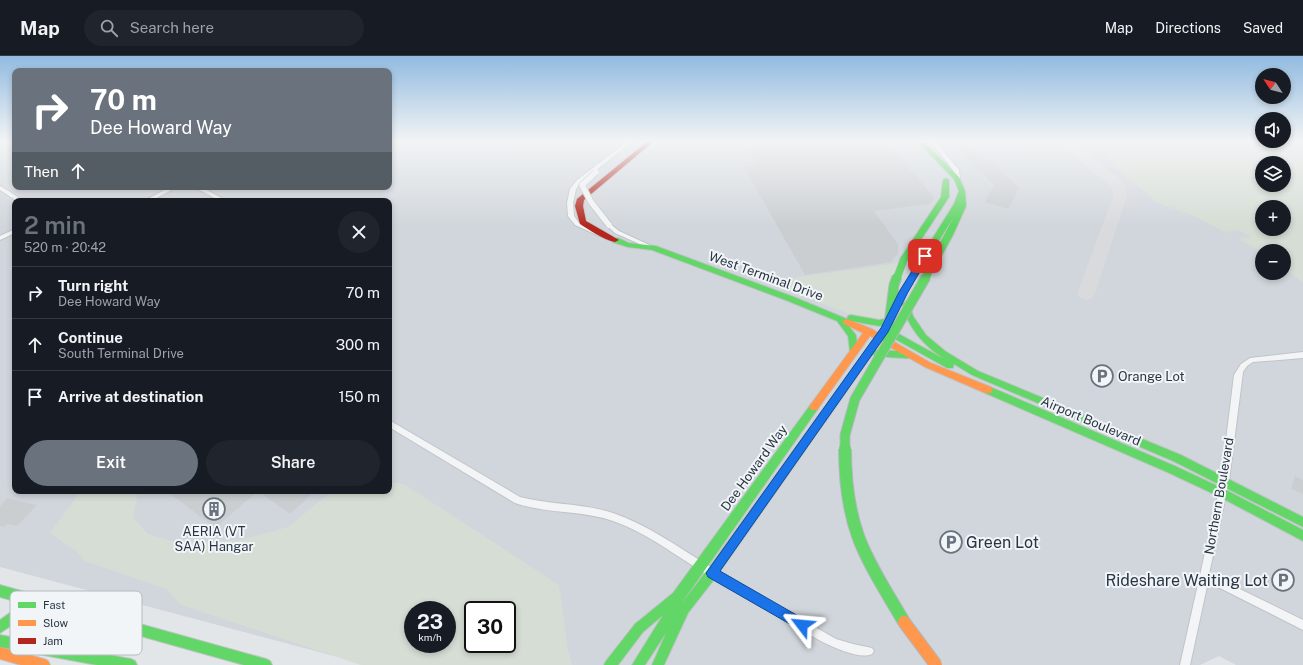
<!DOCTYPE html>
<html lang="en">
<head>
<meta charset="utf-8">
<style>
  :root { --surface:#171b24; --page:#20242c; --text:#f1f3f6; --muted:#9ea1a6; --line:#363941; --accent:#6a737d }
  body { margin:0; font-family:"Public Sans",sans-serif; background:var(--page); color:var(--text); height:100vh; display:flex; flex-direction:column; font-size:15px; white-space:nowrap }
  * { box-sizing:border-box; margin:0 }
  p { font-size:13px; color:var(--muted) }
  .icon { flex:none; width:22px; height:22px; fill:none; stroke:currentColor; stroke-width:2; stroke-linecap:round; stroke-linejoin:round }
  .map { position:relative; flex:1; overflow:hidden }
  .side { position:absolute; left:12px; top:142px; width:380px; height:296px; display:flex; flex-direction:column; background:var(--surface); border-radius:8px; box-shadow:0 2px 6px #0003 }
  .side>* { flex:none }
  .hud { position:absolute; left:12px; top:12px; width:380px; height:122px; border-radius:8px; box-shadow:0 2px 6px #0003; background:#6a737d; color:#fff; overflow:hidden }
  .needle { width:26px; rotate:306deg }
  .buttons { position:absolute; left:1255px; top:12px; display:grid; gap:8px }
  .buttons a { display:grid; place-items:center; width:36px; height:36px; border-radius:50%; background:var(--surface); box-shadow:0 2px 6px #0003; font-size:20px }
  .speed { position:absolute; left:404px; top:545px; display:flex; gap:8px; font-size:20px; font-weight:700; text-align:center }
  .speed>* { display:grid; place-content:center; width:52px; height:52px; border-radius:50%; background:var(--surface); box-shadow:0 2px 6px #0003; line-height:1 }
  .speed small { font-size:10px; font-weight:400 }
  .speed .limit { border:2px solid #111; border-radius:6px; background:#fff; color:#111 }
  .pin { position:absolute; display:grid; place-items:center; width:34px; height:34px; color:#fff; margin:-17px; border-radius:8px; box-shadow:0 2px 6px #0006 }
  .me { position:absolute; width:44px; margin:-22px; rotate:299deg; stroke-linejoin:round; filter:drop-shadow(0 0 3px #0008) }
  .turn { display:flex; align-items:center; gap:14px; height:84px; padding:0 12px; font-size:18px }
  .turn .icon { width:52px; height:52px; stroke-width:2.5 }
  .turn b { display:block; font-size:28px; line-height:34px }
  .then { display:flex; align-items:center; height:38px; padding:0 12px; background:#0003; gap:8px; font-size:15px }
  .round { display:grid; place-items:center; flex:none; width:42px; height:42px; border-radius:21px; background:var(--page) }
  .head { display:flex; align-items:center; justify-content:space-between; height:68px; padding:0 12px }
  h1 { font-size:24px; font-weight:600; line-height:30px; color:var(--accent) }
  .cta { display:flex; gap:8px; margin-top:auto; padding:8px 12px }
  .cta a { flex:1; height:46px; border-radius:24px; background:var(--accent); color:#fff; font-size:16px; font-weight:600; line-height:46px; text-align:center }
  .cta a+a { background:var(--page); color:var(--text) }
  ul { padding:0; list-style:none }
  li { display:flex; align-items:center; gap:12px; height:52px; padding:0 12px; border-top:1px solid var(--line) }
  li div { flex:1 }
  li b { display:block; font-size:15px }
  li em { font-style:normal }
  header { display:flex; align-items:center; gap:24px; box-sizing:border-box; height:56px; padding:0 20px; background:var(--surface); border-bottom:1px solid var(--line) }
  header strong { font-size:19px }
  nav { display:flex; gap:22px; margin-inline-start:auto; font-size:14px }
  .search { width:280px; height:36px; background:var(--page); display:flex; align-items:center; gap:10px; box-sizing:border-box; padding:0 14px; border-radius:22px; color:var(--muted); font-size:15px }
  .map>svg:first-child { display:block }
</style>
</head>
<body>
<header>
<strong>Map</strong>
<div class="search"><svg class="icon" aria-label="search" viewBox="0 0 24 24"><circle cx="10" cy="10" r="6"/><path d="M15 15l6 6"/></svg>Search here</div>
<nav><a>Map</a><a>Directions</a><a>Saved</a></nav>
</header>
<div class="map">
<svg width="1303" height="609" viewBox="0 0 1303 609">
  <rect width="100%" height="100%" fill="#e3e6e9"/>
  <path fill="#d1d6dc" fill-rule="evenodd" d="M0,85H15V131H389V85H1303V609H1236L1219,600L1200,609H368L0,511ZM1262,107H1284V129H1262ZM15,145H389V435H15ZM1262,151H1284V173H1262ZM1262,195H1284V217H1262ZM413,554H447V588H413ZM473,554H507V588H473Z"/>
  <g fill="#d5ddd4" fill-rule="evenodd">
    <path d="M1122,85H1303V227L1284,212V195H1262V196L1240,184L1242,182L1251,181L1239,174L1226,176L1232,180L1194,160L1158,147L1114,110L1103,96L1115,91ZM1262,107H1284V129H1262ZM1262,151H1284V173H1262Z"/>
    <polygon points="907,206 900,230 885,262 869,265 763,226"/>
    <path d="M389,426L404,428L559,529L568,594L572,609H361L181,549L166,533L85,505L76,495L50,477L81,435H138L133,461L148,478L179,487L240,484L288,471L332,435H389ZM413,554H447V588H413ZM473,554H507V588H473Z"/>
  </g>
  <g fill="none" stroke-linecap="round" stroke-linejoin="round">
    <polygon fill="#d8dadc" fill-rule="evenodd" points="1059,85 1073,85 1120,123 1126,132 1127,140 1095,238 1092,242 1086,244 1080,242 1077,238 1113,140 1112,132 1060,88"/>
  </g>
  <g fill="#cbced1">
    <polygon points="742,85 885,85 933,140 934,144 929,148 874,155 898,188 898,198 892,204 893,206 805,219 744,111 757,110"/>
    <polygon points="951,85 963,85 980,102 982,101 985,104 990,104 1019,132 1008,153 985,146 994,129"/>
    <polygon points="1295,420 1303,424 1303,438 1291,433"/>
    <polygon points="167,435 258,435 215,472"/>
    <polygon points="258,435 315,435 290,458"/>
    <polygon points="8,442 14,444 37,449 17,470 7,468 4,471 0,470 0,450"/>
  </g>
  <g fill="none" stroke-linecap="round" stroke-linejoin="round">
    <g stroke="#c1c4c7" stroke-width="2">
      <g id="street">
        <polygon points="628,85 633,85 581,126 576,133 573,147 574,160 579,167 602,178 599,180 597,179 575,169 568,160 567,147 570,133 577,124"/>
        <polygon points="931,85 935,85 959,114 960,122 959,123 955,123 953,114"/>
        <polygon points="0,130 2,131 24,145 17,145 0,134"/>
        <polygon points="170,131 177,131 151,145 144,145"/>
        <polygon points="194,131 201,131 227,145 220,145"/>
        <polygon points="609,167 619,175 656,192 655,193 651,193 615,177 606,169"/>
        <polygon points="15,173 15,177 0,184 0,180"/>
        <polygon points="1303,296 1303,302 1253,306 1247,310 1243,316 1229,425 1209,518 1303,564 1303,574 1208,526 1190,609 1180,609 1221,425 1234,319 1241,308 1250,302"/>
        <path d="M389,364L520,441C550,449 583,447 613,457C648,469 678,491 709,510C751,535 794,559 836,583L853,588L872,592L874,595L872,598C852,607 800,573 781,562C752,546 723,529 695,511C669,495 643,475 613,465C582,454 547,458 515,447L389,371Z"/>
      </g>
    </g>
    <g stroke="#c1c4c7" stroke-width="2">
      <g id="fast">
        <polygon points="917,85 923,85 959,121 965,135 966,150 953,179 934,214 928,214 927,212 953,162 907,236 895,260 892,261 888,258 899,236 954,148 959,135 954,123"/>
        <polygon points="946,122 949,124 949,141 907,205 901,205 900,203 941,141 943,124"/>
        <polygon points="612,182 618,182 629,187 656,190 794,241 847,263 848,260 851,259 879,264 889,262 893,265 892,267 879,270 851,265 851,266 848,269 856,279 858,296 854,299 850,296 848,280 837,265 788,245 652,194 628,191 612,186"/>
        <path d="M906,245L910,248L913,260L926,279L945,295L978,315L1181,399L1303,461V471L1173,405L972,319L954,308L953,312H947L886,278L875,294L900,295L910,298L911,300L910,302C907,303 875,300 872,299L716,521L688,557L664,609H652L666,577L645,609H632L663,559L643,576L618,609H604L606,605L635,568L673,537L811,348H817L819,351L817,354L681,548L708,513L880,274L887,272L890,273L946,304C925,291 908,272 902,248Z"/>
        <polygon points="988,330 1175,410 1226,434 1303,474 1303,485 1218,440 1167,416 985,337 983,334 985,331"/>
        <polygon points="0,529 266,603 270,605 272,609 244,609 55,556 21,563 0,577 0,564 14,554 32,550 0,541"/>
        <polygon points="0,579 131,603 135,605 137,609 97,609 0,591"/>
      </g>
    </g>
    <g stroke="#c1c4c7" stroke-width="2">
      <g id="slow">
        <polygon points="847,263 872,273 931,307 991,331 993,334 991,337 985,337 925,311 870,280 817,354 811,354 809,351 811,348 863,277 844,268 843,266 844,264"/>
        <polygon points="0,591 44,603 48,605 50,609 21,609 0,603"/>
      </g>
    </g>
    <g stroke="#c1c4c7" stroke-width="2">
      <path id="jam" d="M648,85H654L584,144L583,150L586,165L619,184L615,186C602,183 591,175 580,168L575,150L577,143Z"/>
    </g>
    <use href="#street" fill="#f3f4f5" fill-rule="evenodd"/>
    <use href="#fast" fill="#63d668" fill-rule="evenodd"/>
    <use href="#slow" fill="#ff974d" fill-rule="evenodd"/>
    <use href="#jam" fill="#b3261e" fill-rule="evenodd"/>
    <g stroke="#c1c4c7" stroke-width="7" stroke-linecap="butt">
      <polyline id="street-bridge" points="596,116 582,129 591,146 609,169"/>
    </g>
    <g stroke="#b5b9be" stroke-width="8" stroke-linecap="butt">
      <g id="fast-bridge-far2">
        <polyline points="897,222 904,203"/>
        <polyline points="925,222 931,212"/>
      </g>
    </g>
    <g stroke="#b5b9be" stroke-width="11" stroke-linecap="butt">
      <g id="fast-bridge-far1">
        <polyline points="887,283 894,229 897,221"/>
        <polyline points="845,394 845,379 855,343 926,221"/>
      </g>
    </g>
    <g stroke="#b5b9be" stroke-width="14" stroke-linecap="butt">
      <path id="fast-bridge" d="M845,393C845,422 848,452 858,480C868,508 889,540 904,566"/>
    </g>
    <g stroke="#b5b9be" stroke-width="14" stroke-linecap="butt">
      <polyline id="slow-bridge" points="904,566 936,609"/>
    </g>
    <use href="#street-bridge" stroke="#f3f4f5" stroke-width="5.5"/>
    <use href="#fast-bridge-far2" stroke="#63d668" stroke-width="7"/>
    <use href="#fast-bridge-far1" stroke="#63d668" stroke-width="9"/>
    <use href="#fast-bridge" stroke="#63d668" stroke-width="12"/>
    <use href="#slow-bridge" stroke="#ff974d" stroke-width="12"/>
  </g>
  <linearGradient id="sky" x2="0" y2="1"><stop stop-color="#92bbe0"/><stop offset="0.5" stop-color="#f2f4f5"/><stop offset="1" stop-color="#f2f4f5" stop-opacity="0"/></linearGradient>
  <rect width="1303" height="170" fill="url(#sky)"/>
  <polygon fill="#1a73e8" stroke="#114b97" points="925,198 929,200 908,236 888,276 720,515 807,565 809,569 807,573 802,575 708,521 706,517 881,272 899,236 922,199"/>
  <defs>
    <g id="parking-ring" transform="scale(1.15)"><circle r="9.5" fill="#f1f5f8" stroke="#6a737d" stroke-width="1.5"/><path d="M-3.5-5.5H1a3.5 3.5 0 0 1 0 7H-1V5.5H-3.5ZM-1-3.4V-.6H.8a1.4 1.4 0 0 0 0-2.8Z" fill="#6a737d"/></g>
    <g id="building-ring" transform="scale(1.15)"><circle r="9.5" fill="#f1f5f8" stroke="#6a737d" stroke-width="1.5"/><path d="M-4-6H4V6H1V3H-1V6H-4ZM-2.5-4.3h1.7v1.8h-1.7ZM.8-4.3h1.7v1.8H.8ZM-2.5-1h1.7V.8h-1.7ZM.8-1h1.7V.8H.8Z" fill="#6a737d"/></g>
  </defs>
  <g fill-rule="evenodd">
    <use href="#parking-ring" x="1102" y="320"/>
    <use href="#building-ring" x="214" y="453"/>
    <use href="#parking-ring" x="951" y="486"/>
    <use href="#parking-ring" x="1283" y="524"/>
  </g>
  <g text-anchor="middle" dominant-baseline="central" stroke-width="4" stroke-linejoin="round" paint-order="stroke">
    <g font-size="13" fill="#293543" stroke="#f1f5f8">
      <text transform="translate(766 220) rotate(20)">West Terminal Drive</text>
      <text transform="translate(1091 365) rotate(23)">Airport Boulevard</text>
      <text transform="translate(754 412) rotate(-54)">Dee Howard Way</text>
      <text transform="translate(1219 440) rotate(-80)">Northern Boulevard</text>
    </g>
    <g font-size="13" fill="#293543" stroke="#f1f5f8" text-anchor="start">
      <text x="1118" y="320">Orange Lot</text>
      <text x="214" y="475" text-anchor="middle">AERIA (VT<tspan x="214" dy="15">SAA) Hangar</tspan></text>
    </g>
    <g font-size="16" fill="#293543" stroke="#f1f5f8" text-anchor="start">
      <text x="966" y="486">Green Lot</text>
      <text x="1268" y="524" text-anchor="end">Rideshare Waiting Lot</text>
    </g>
  </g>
  <rect x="10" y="535" width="132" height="64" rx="6" fill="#f1f5f8" stroke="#b5bbc2" stroke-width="1"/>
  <rect x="18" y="546" width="18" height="6" fill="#63d668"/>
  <rect x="18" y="564" width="18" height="6" fill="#ff974d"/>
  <rect x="18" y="582" width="18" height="6" fill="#b3261e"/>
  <g font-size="11" fill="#293543">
    <text x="43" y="553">Fast</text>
    <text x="43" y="571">Slow</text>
    <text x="43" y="589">Jam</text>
  </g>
</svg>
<div class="buttons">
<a><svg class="needle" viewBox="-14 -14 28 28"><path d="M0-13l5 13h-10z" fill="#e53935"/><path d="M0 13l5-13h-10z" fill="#9ea1a6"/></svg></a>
<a><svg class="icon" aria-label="sound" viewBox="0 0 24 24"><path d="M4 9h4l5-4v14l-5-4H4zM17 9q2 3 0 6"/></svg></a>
<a><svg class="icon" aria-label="layers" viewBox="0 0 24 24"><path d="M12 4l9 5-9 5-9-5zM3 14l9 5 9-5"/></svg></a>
<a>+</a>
<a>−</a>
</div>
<div class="speed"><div>23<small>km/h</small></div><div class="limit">30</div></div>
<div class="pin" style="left:925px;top:200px;background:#d93025"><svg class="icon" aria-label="arrive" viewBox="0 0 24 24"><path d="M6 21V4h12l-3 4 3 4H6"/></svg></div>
<svg class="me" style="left:802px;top:569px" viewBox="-20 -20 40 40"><path d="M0-17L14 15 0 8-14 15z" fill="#1a73e8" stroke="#fff" stroke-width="4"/></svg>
<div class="hud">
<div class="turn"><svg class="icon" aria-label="right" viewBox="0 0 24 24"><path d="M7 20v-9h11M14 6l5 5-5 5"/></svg><div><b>70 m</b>Dee Howard Way</div></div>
<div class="then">Then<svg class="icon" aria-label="ahead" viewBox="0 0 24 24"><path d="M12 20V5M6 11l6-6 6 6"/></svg></div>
</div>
<section class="side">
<div class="head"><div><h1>2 min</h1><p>520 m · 20:42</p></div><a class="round"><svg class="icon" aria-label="close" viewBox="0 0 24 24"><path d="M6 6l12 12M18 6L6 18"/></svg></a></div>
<ul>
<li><svg class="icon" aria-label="right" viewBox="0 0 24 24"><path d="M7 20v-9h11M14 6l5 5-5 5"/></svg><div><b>Turn right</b><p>Dee Howard Way</p></div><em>70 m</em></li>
<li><svg class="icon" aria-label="ahead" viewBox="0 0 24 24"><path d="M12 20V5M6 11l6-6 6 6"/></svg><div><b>Continue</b><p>South Terminal Drive</p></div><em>300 m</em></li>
<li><svg class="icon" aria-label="arrive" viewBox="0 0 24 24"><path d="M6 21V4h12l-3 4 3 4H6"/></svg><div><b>Arrive at destination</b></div><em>150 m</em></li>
</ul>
<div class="cta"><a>Exit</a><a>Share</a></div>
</section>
</div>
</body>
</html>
